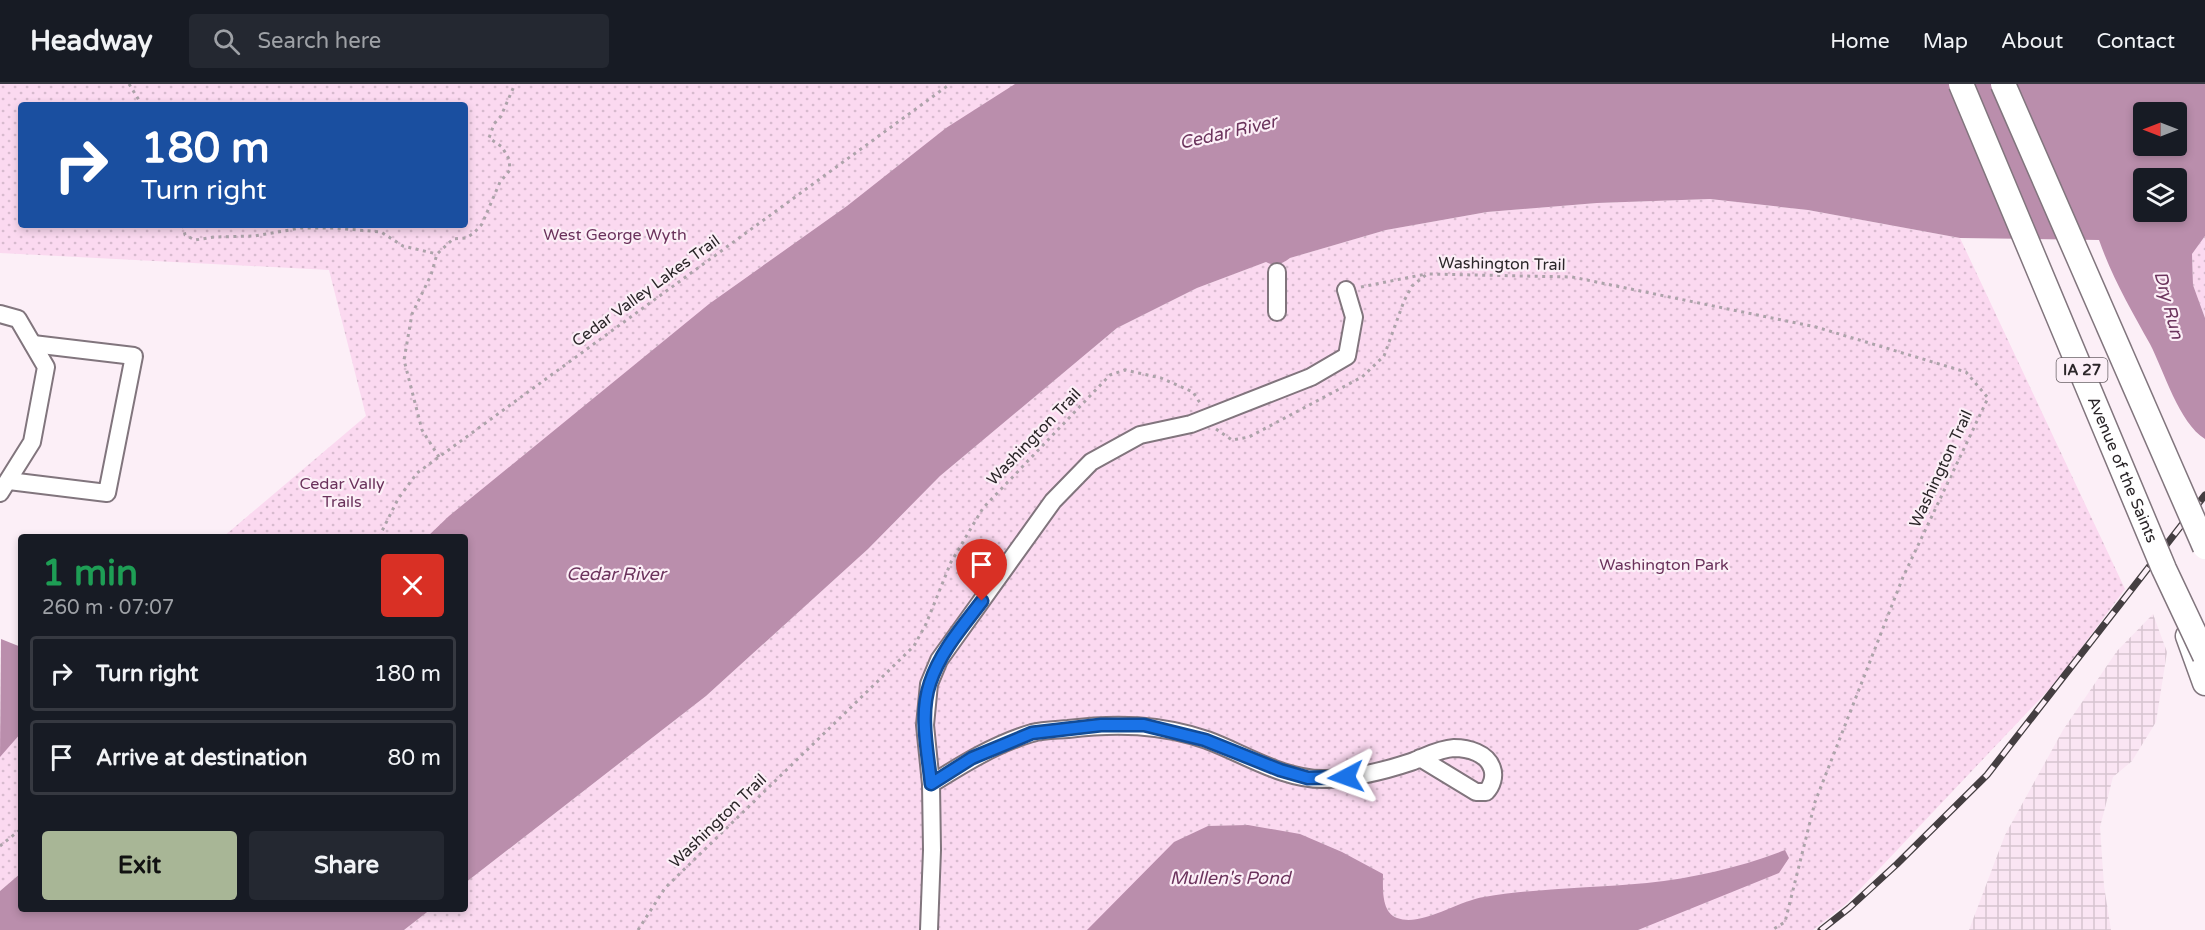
<!DOCTYPE html>
<html lang="en">
<head>
<meta charset="utf-8">
<style>
  :root { --surface:#171b24; --page:#242831; --text:#f1f3f6; --muted:#9ea1a6; --line:#363941; --accent:#a8b696 }
  body { margin:0; font-family:"Varela Round",sans-serif; background:var(--page); color:var(--text); height:100vh; display:flex; flex-direction:column; font-size:22px; white-space:nowrap }
  * { box-sizing:border-box; margin:0 }
  p { font-size:20px; color:var(--muted) }
  .icon { flex:none; width:33px; height:33px; fill:none; stroke:currentColor; stroke-width:2; stroke-linecap:round; stroke-linejoin:round }
  .map { position:relative; flex:1; overflow:hidden }
  .side { position:absolute; left:18px; top:450px; width:450px; height:378px; display:flex; flex-direction:column; background:var(--surface); border-radius:6px; box-shadow:0 3px 9px #0003 }
  .side>* { flex:none }
  .top-card { position:absolute; left:18px; top:18px; width:450px; height:126px; border-radius:6px; box-shadow:0 3px 9px #0003; background:#1a4fa0; color:#fff; overflow:hidden }
  .needle { width:39px; rotate:270deg }
  .buttons { position:absolute; left:2133px; top:18px; display:grid; gap:12px }
  .buttons a { display:grid; place-items:center; width:54px; height:54px; border-radius:6px; background:var(--surface); box-shadow:0 3px 9px #0003; font-size:30px }
  .pin { position:absolute; display:grid; place-items:center; width:51px; height:51px; color:#fff; margin:-62px -26px; border-radius:50% 50% 50% 0; rotate:-45deg; box-shadow:0 0 6px #0007 }
  .pin .icon { rotate:45deg }
  .me { position:absolute; width:66px; margin:-33px; rotate:266deg; stroke-linejoin:round; filter:drop-shadow(0 0 4px #0008) }
  .turn { display:flex; align-items:center; gap:21px; height:126px; padding:0 24px; font-size:27px }
  .turn .icon { width:78px; height:78px; stroke-width:2.5 }
  .turn b { display:block; font-size:42px; line-height:51px }
  .round { display:grid; place-items:center; flex:none; width:63px; height:63px; border-radius:6px; background:var(--page) }
  .overview { display:flex; align-items:center; justify-content:space-between; height:102px; padding:0 24px }
  h1 { font-size:36px; font-weight:700; line-height:45px; color:#1e9e55 }
  .cta { display:flex; gap:12px; margin-top:auto; padding:12px 24px }
  .cta a { flex:1; height:69px; border-radius:6px; background:var(--accent); color:#111; font-size:24px; font-weight:700; line-height:69px; text-align:center }
  .cta a+a { background:var(--page); color:var(--text) }
  ul { padding:0; list-style:none }
  li { display:flex; align-items:center; gap:18px; height:75px; margin:0 12px 9px; padding:0 12px; border:3px solid var(--line); border-radius:6px }
  li div { flex:1 }
  li b { display:block; font-size:22px }
  li em { font-style:normal }
  header { display:flex; align-items:center; gap:36px; box-sizing:border-box; height:84px; padding:0 30px; background:var(--surface); border-bottom:2px solid var(--line) }
  header strong { font-size:28px }
  nav { display:flex; gap:33px; margin-inline-start:auto; font-size:21px }
  .search { width:420px; height:54px; background:var(--page); display:flex; align-items:center; gap:15px; box-sizing:border-box; padding:0 21px; border-radius:6px; color:var(--muted); font-size:22px }
  .map>svg:first-child { display:block }
</style>
</head>
<body>
<header>
<strong>Headway</strong>
<div class="search"><svg class="icon" aria-label="search" viewBox="0 0 24 24"><circle cx="10" cy="10" r="6"/><path d="M15 15l6 6"/></svg>Search here</div>
<nav><a>Home</a><a>Map</a><a>About</a><a>Contact</a></nav>
</header>
<div class="map">
<svg width="2205" height="846" viewBox="0 0 2205 846">
  <defs>
    <pattern id="industrial-grid" width="8" height="8" patternUnits="userSpaceOnUse" patternTransform="scale(1.5)"><rect width="8" height="8" fill="#fae5f3"/><path d="M0 4h8M4 0v8" fill="none" stroke="#d6c4d0"/></pattern>
    <pattern id="park-dots" width="8" height="8" patternUnits="userSpaceOnUse" patternTransform="scale(1.5)"><rect width="8" height="8" fill="#fbd9f0"/><path d="M2 2h.1M6 6h.1" fill="none" stroke="#d7bace" stroke-width="1.8" stroke-linecap="round"/></pattern>
  </defs>
  <rect width="100%" height="100%" fill="#fceff7"/>
  <polygon fill="url(#industrial-grid)" points="2153,530 2167,568 2156,638 2132,677 2113,693 2100,743 2104,802 2111,846 1969,846 2005,751 2063,646 2117,567"/>
  <g fill="url(#park-dots)" fill-rule="evenodd">
    <path d="M0,0H1197L437,453H223L366,332L329,186L0,169ZM21,21H465V141H21Z"/>
    <path d="M1710,115L1808,126L1960,154L2125,505L2057,597L1846,820L1813,846H404L431,825H465V799L706,612L868,465L940,392L1117,244L1197,204L1266,178C1275,183 1282,180 1290,174L1386,146L1487,128L1597,119Z"/>
    <polygon points="2205,152 2205,234 2193,201 2192,170"/>
    <polygon points="21,624 21,789 0,807 0,642"/>
  </g>
  <g fill="#ba8eac" fill-rule="evenodd">
    <path d="M1015,0H2205V152L2192,170L2193,201L2205,234V355C2179,339 2164,287 2150,260C2131,226 2112,193 2099,156L1960,154L1808,126L1710,115L1597,119L1487,128L1386,146L1290,174C1282,180 1275,183 1266,178L1197,204L1117,244L940,392L868,465L706,612L465,799V453H427L449,432L709,220L847,122L946,44ZM2144,28H2176V62H2144ZM2144,94H2176V128H2144Z"/>
    <polygon points="1,555 21,563 21,649 0,673"/>
    <path d="M1248,741L1300,750L1342,768L1383,790C1383,804 1381,828 1397,834C1422,843 1457,817 1484,813C1538,804 1593,804 1647,799C1694,794 1741,783 1785,766L1789,774L1779,789L1638,846H1087L1174,758L1208,742Z"/>
    <polygon points="21,789 21,825 431,825 404,846 0,846 0,807"/>
  </g>
  <g fill="none" stroke-linecap="round" stroke-linejoin="round">
    <g stroke="#81757d" stroke-width="20">
      <g id="minor">
        <polyline points="1277,228 1277,188"/>
        <polyline points="0,230 18,235 46,283 32,358 0,409"/>
        <polyline points="9,397 107,409 134,272 33,260"/>
        <path d="M931,700C963,680 995,660 1032,649C1043,646 1056,646 1068,645C1116,639 1160,640 1207,656C1245,670 1285,697 1327,695C1355,694 1384,687 1411,678C1425,673 1438,665 1454,664C1468,664 1487,669 1492,684C1495,692 1492,702 1486,708H1476L1420,674"/>
        <polyline points="929,846 932,766 931,700 925,641 929,600 939,576 1053,417 1091,378 1140,351 1191,340 1311,293 1347,272 1354,233 1346,206"/>
      </g>
    </g>
    <g stroke="#81757d" stroke-width="27">
      <polyline id="highway" points="2188,552 2205,599"/>
    </g>
    <g stroke="#ada3aa" stroke-width="3" stroke-dasharray="3 4.5" stroke-linecap="butt">
      <polyline points="129,0 142,21"/>
      <polyline points="183,141 185,151 195,156 214,153 254,152 301,144 335,144 381,148 403,162 437,170"/>
      <polyline points="1361,203 1426,190"/>
      <polyline points="1216,345 1232,356 1249,353 1362,293 1384,272 1404,217 1412,202 1427,190 1572,193 1816,243 1966,288 1988,314 1903,493 1815,718 1785,838 1772,846"/>
      <polyline points="439,373 422,346 404,276 412,230 431,191 437,170 453,155 466,154 474,149 482,140 500,98 510,86 509,75 502,63 489,54 494,40 501,32 515,0"/>
      <polyline points="379,453 398,415 417,389 950,0"/>
      <polyline points="0,762 21,745"/>
      <polyline points="638,846 665,804 914,562 926,540 951,478 983,424 1110,291 1125,286 1161,294 1193,308 1200,319"/>
    </g>
    <use href="#minor" stroke="#fff" stroke-width="16"/>
    <use href="#highway" stroke="#fff" stroke-width="24"/>
    <g stroke="#443e41" stroke-width="7">
      <polyline id="rail" points="1821,846 1849,824 1897,780 1987,691 2205,411"/>
    </g>
    <use href="#rail" stroke="#fceff7" stroke-width="4.5" stroke-dasharray="14" stroke-linecap="butt"/>
    <g stroke="#81757d" stroke-width="27" stroke-linecap="butt">
      <g id="highway-bridge">
        <path id="s1" d="M1961,0L2164,485L2205,572"/>
        <polyline points="2003,0 2205,463"/>
      </g>
    </g>
    <use href="#highway-bridge" stroke="#fff" stroke-width="24"/>
  </g>
  <g fill="none" stroke-linecap="round" stroke-linejoin="round">
    <g stroke="#114b97" stroke-width="15">
      <path id="route" d="M982,517C963,542 940,568 930,599C919,631 928,668 931,700L972,674L1032,649L1101,641H1144L1205,656L1280,686L1308,694L1346,693"/>
    </g>
    <use href="#route" stroke="#1a73e8" stroke-width="10"/>
  </g>
  <g text-anchor="middle" dominant-baseline="central" stroke-width="4.5" stroke-linejoin="round" paint-order="stroke">
    <rect fill="#fceff7" stroke="#6a6267" stroke-width="1.5" x="2056.5" y="274" width="51" height="24" rx="4.5"/>
    <g font-size="15" font-weight="bold" fill="#2b2629">
      <text x="2082" y="286">IA 27</text>
    </g>
    <g font-size="16" fill="#6a325b" stroke="#fceff7">
      <text x="615" y="151">West George Wyth</text>
      <text x="342" y="400">Cedar Vally<tspan x="342" dy="18">Trails</tspan></text>
      <text x="1664" y="481">Washington Park</text>
    </g>
    <g font-size="16" fill="#2b2629" stroke="#fceff7">
      <text transform="translate(1502 180) rotate(1)">Washington Trail</text>
      <text transform="translate(646 207) rotate(-36)">Cedar Valley Lakes Trail</text>
      <text transform="translate(1034 353) rotate(-46)">Washington Trail</text>
      <text transform="translate(1941 385) rotate(-65)">Washington Trail</text>
      <text stroke="none"><textPath href="#s1" startOffset="418">Avenue of the Saints</textPath></text>
      <text transform="translate(718 737) rotate(-44)">Washington Trail</text>
    </g>
    <g font-size="18" font-style="italic" fill="#6c345d" stroke="#fceff7">
      <text transform="translate(1228 48) rotate(-13)">Cedar River</text>
      <text transform="translate(2169 221) rotate(75)">Dry Run</text>
      <text x="616" y="490">Cedar River</text>
      <text x="1230" y="794">Mullen's Pond</text>
    </g>
  </g>
</svg>
<div class="buttons">
<a><svg class="needle" viewBox="-14 -14 28 28"><path d="M0-13l5 13h-10z" fill="#e53935"/><path d="M0 13l5-13h-10z" fill="#9ea1a6"/></svg></a>
<a><svg class="icon" aria-label="layers" viewBox="0 0 24 24"><path d="M12 4l9 5-9 5-9-5zM3 14l9 5 9-5"/></svg></a>
</div>
<div class="pin" style="left:982px;top:517px;background:#d93025"><svg class="icon" aria-label="arrive" viewBox="0 0 24 24"><path d="M6 21V4h12l-3 4 3 4H6"/></svg></div>
<svg class="me" style="left:1346px;top:693px" viewBox="-20 -20 40 40"><path d="M0-17L14 15 0 8-14 15z" fill="#1a73e8" stroke="#fff" stroke-width="4"/></svg>
<div class="top-card">
<div class="turn"><svg class="icon" aria-label="right" viewBox="0 0 24 24"><path d="M7 20v-9h11M14 6l5 5-5 5"/></svg><div><b>180 m</b>Turn right</div></div>
</div>
<section class="side">
<div class="overview"><div><h1>1 min</h1><p>260 m · 07:07</p></div><a class="round" style="background:#d93025;color:#fff"><svg class="icon" aria-label="close" viewBox="0 0 24 24"><path d="M6 6l12 12M18 6L6 18"/></svg></a></div>
<ul>
<li><svg class="icon" aria-label="right" viewBox="0 0 24 24"><path d="M7 20v-9h11M14 6l5 5-5 5"/></svg><div><b>Turn right</b></div><em>180 m</em></li>
<li><svg class="icon" aria-label="arrive" viewBox="0 0 24 24"><path d="M6 21V4h12l-3 4 3 4H6"/></svg><div><b>Arrive at destination</b></div><em>80 m</em></li>
</ul>
<div class="cta"><a>Exit</a><a>Share</a></div>
</section>
</div>
</body>
</html>
